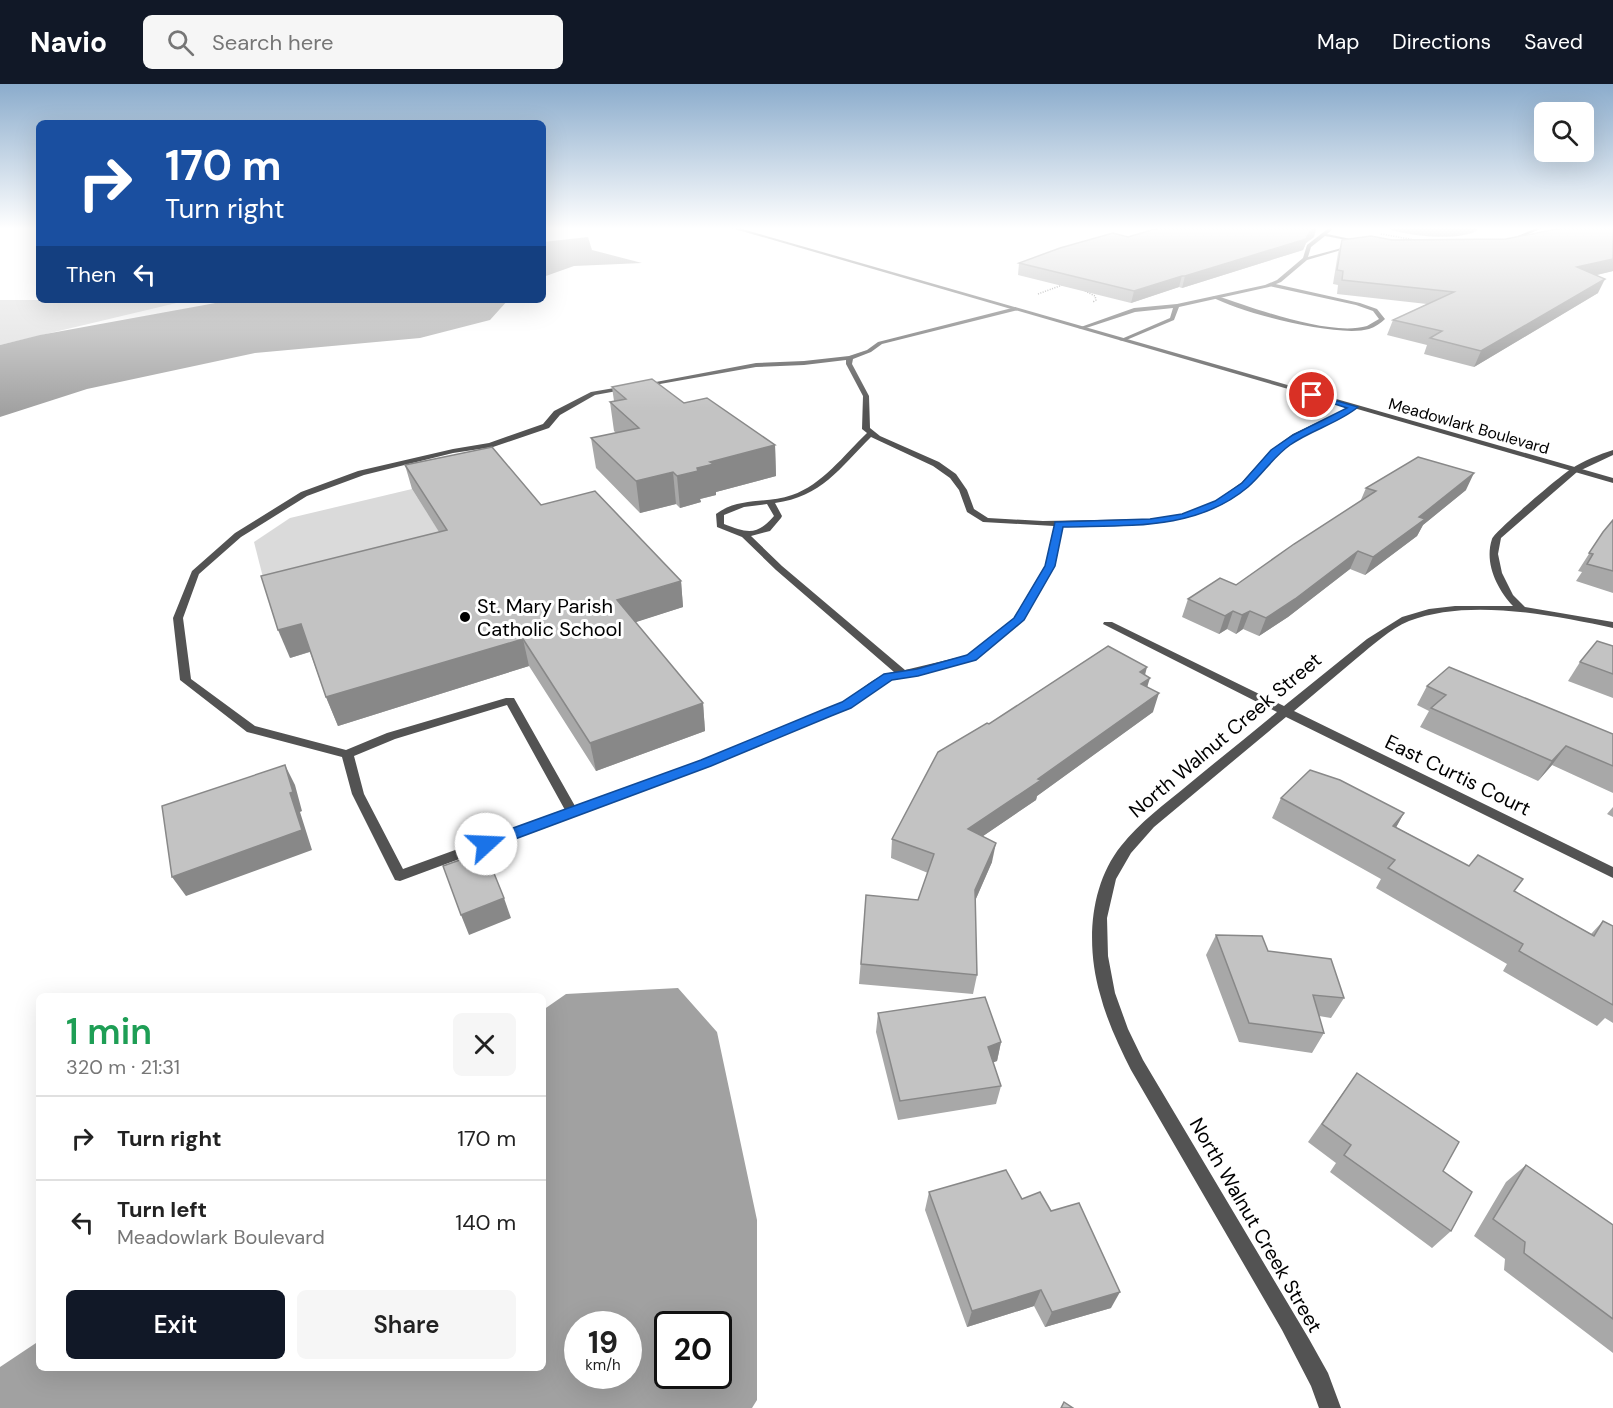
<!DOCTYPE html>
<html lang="en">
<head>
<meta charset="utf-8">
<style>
  :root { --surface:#fff; --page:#f6f6f6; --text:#222; --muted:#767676; --line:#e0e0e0; --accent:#111827 }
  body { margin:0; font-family:"DM Sans",sans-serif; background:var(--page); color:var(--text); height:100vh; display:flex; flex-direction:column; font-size:22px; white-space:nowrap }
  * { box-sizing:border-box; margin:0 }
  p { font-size:20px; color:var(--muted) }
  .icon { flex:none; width:33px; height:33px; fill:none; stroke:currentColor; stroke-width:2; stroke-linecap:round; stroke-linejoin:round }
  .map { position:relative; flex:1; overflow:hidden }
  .side { position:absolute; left:36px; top:909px; width:510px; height:378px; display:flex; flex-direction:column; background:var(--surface); border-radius:9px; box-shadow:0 6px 24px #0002 }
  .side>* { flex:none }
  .banner { position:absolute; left:36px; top:36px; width:510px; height:183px; border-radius:9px; box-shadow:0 6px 24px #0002; background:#1a4fa0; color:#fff; overflow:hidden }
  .controls { position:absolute; left:1534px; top:18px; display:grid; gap:12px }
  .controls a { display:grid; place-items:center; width:60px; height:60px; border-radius:9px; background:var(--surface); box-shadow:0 6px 24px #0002; font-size:30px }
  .speed { position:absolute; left:564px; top:1227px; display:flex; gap:12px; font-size:30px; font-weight:700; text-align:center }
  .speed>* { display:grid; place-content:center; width:78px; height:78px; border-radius:50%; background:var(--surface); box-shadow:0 6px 24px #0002; line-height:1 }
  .speed small { font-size:15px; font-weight:400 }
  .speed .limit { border:3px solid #111; border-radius:9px; background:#fff; color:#111 }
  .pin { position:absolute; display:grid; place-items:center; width:51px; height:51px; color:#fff; margin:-26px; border:3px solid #fff; border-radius:50%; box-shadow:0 2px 6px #0007 }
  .me { position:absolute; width:66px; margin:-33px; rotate:70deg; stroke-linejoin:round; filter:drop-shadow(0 0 4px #0008) }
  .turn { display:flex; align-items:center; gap:21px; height:126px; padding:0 30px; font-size:27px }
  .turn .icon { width:78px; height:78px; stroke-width:2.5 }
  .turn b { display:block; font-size:42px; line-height:51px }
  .then { display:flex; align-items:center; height:57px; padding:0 30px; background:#0003; gap:12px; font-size:22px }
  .round { display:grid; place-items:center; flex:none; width:63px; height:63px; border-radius:9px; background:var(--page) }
  .head { display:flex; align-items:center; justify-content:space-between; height:102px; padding:0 30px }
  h1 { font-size:36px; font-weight:600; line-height:45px; color:#1e9e55 }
  .cta { display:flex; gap:12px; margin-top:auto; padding:12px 30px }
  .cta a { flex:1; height:69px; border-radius:9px; background:var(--accent); color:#fff; font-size:24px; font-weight:600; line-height:69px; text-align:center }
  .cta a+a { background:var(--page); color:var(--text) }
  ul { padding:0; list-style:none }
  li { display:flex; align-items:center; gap:18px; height:84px; padding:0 30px; border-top:2px solid var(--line) }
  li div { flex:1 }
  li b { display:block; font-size:22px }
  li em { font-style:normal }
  header { display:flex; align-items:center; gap:36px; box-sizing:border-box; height:84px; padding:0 30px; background:var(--accent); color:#fff }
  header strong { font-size:28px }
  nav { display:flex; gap:33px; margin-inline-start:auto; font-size:21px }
  .search { width:420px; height:54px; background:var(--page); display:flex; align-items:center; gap:15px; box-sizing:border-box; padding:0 21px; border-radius:9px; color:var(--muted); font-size:22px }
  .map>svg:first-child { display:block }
</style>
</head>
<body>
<header>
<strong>Navio</strong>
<div class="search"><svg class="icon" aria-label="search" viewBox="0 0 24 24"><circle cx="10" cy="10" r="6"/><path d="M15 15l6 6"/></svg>Search here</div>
<nav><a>Map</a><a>Directions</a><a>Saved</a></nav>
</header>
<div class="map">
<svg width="1613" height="1324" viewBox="0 0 1613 1324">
  <rect width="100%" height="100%" fill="#fff"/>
  <g fill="#dadada">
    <polygon points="0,216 189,216 0,261"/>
    <polygon points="412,405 454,471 269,517 254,458 290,434"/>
  </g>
  <g fill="#a1a1a1" fill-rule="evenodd">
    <path d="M1392,143H1476L1478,146C1459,158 1410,152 1388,145Z"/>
    <polygon points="588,153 592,166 642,179 574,182 543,193 543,158"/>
    <polygon points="232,216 508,216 490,236 420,254 255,269 87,305 0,333 0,261 40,251"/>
    <path d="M678,904L717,948L757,1136V1316L752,1324H0V1283L39,1257V1284H543V926L566,910ZM628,1240V1292H578V1240ZM718,1240V1292H668V1240Z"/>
  </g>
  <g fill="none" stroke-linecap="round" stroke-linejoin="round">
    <g stroke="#757575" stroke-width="1.5" stroke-dasharray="1 1.5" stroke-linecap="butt">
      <polyline points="1381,150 1415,156"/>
      <polyline points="1085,207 1095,212 1096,216 1093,218"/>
      <polyline points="1038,210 1065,200"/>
    </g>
    <g fill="#535353" fill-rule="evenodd">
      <path d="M1271,199L1360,219L1377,225L1385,235C1381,239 1375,243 1369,245C1338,254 1241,229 1212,213L1217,212C1254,224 1330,253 1367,242C1371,240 1375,237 1379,235L1373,227L1356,221L1269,202Z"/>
      <path d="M1016,223L1018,226L882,260L871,268L853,275L852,280L869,312L870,344L880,352L939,378L956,390L967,406L974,425L988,434L1043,437L1150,435L1182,431L1216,417L1242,398L1271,366L1293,350L1352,322L1357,323C1340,337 1315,342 1297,355C1275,369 1265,387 1247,402C1194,448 1128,441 1063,442L1055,482L1023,536L976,575L918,591L891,595L850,624L710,682L400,797L395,796L352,710L342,673L247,648L180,596L173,534L192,487L235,449L301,408L358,387L453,365L489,359L543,340L554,327L591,308L626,302L628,303V305L595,311L560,331L549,344L493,363L453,369L364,391L307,412L241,453L199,490L183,534L191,595L255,642L346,666L387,649L506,614H514L575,722C664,690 754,659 839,620C858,611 873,591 894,588L776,486L742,453L717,443L716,430C738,413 767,420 792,411C822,401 844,371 867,349L862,345L863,312L846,280V276L804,281L756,283L643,303L640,301L756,279L804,277L849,272L867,266L878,258ZM871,353L933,382L950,394L959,406L967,428L983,438L1054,442L1045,482L1014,534L968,571L905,586L782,482L751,452L770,447L781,434L782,432L775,419C821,413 840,384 871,353ZM767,420L774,432C757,452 747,449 724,440V431L744,423ZM507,621L565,726L403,785L364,710L354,672L395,655Z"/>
    </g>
    <g fill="#535353" fill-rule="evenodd">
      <polygon points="1330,143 1335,143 1327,150 1365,158 1363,159 1325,152 1311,163 1308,173 1353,161 1355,162 1307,176 1281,198 1269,203 1179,223 1174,236 1124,257 1119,256 1170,234 1173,224 1135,228 1083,245 1078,244 1134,224 1177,220 1265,201 1277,196 1303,174 1307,161"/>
      <polygon points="1539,143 1545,143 1510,158 1506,157"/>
      <path d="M1613,366V371L1577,388L1501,454L1498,470L1502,489L1513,511L1525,523L1613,538V544C1552,531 1469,514 1409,537C1390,545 1373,561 1357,574C1336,592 1315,609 1294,627L1613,783V794L1286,633L1154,743L1131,769L1116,795L1107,834L1108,872L1115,909L1128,945L1143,976L1309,1255L1328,1289L1341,1324H1319L1311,1302L1282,1246L1131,986C1119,962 1107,937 1100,910C1086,862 1089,802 1121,762C1140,738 1165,720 1189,700C1218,676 1248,652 1277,628L1103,540L1104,538H1112L1284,622L1367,555L1402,533L1429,525L1455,522H1513C1497,505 1484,479 1492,455C1495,447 1560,392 1571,385C1583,377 1600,370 1613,366Z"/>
    </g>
    <polygon fill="#535353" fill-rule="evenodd" points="728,143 735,143 1613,394 1613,399"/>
  </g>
  <g fill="#a8a8a8">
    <polygon points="1613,143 1613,187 1597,191 1598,209 1474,283 1424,270 1427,261 1387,251 1393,236 1427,220 1337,210 1338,201 1333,200 1338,169 1342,156 1506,155"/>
    <polygon points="1128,153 1314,153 1306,159 1303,166 1182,204 1179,203 1131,219 1018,191 1019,179"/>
    <polygon points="612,303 684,319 775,361 776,392 716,408 716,411 700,415 701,418 680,424 676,420 640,429 596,384 591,354 616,349 614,347 610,318 614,317"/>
    <polygon points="405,381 541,421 681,497 683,523 635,538 703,619 705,647 596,687 529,582 338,642 326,613 310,568 290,574 439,448 412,405"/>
    <polygon points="1366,404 1466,406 1423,441 1417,452 1365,491 1350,485 1288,533 1259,552 1243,545 1236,550 1227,545 1219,550 1182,533 1188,515 1236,501 1360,418"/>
    <polygon points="1613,436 1613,509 1576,497 1582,488 1578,487 1603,448"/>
    <polygon points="1613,562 1613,614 1568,597 1580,578"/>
    <polygon points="1145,591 1153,628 1037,712 1036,716 983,752 992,778 975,817 977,891 973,910 859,900 866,811 918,816 928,789 891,774 892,755 989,640"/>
    <polygon points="1427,602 1613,650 1613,709 1552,681 1538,697 1420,643 1429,627 1417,621"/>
    <polygon points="1281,714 1404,729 1396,743 1514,807 1591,850 1603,837 1613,842 1613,939 1605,934 1597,942 1503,887 1507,880 1376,804 1381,795 1272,734"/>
    <polygon points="1613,723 1613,733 1607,730"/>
    <polygon points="1216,851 1268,867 1344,914 1331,934 1319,932 1324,949 1312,969 1239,958 1206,871"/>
    <polygon points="878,929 1001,958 997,977 993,978 1001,1002 996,1020 898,1036 876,948"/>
    <polygon points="1357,989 1443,1087 1451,1147 1432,1164 1330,1088 1336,1079 1308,1058"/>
    <polygon points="1526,1081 1613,1141 1613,1269 1504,1186 1505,1175 1474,1152 1506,1098"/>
    <polygon points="929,1108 1022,1115 1051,1127 1111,1224 1045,1243 1034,1222 967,1243 925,1126"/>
  </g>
  <g fill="#888">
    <polygon points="1317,143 1314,153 1306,159 1303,166 1182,204 1185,192"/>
    <polygon points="1613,175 1613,187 1571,197 1577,183"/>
    <polygon points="1182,192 1179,203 1131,219 1134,207"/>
    <polygon points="1605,195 1598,209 1474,283 1481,267"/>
    <polygon points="775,361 776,392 716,408 716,411 700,415 701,418 680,424 677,392 710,378"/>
    <polygon points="673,388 676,420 640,429 636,397"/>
    <polygon points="1474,389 1466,406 1423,441 1417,452 1365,491 1373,473 1419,433"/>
    <polygon points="1358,467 1350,485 1288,533 1259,552 1266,534"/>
    <polygon points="681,497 683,523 621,543 617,516"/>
    <polygon points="1233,527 1227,545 1219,550 1225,532"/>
    <polygon points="1250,527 1243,545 1236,550 1242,531"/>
    <polygon points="301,540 312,567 290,574 278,546"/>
    <polygon points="523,555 529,582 338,642 326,613"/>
    <polygon points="1147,583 1143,599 1150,594 1144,613 1140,588"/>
    <polygon points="1159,609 1153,628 1037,712 1036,716 964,765 968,745"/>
    <polygon points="703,619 705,647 596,687 590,659"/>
    <polygon points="1566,662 1552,681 1538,697 1552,677"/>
    <polygon points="285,681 295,701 302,727 300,728 312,766 186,812 172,793 290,709"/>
    <polygon points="1404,729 1393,749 1393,742"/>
    <polygon points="996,759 992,778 971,826 975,806"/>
    <polygon points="504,814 511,834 469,851 461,831"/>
    <polygon points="1001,958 997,977 984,982 988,963"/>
    <polygon points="1041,1206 1034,1222 967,1243 972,1227"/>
    <polygon points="1120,1208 1111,1224 1045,1243 1052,1228"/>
  </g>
  <g fill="#c3c3c3" stroke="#888" stroke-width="1.5">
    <polygon points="1162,143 1316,143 1309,149 1306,155 1185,192 1182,192 1134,207 1019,179 1060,164 1113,149 1128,153"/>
    <polygon points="1567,143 1613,143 1613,175 1577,183 1605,195 1481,267 1430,254 1442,247 1393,236 1454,208 1342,196 1343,187 1337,186 1342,156 1371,152 1392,156 1506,155"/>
    <polygon points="652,295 684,319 707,314 775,361 710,378 714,380 697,384 698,387 677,392 673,388 636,397 591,354 639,344 610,318 626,315 612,303"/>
    <polygon points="492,363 541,421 595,407 681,497 617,516 703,619 590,659 523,555 326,613 301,540 278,546 261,492 447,446 405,381"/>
    <polygon points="1418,373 1474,389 1419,433 1425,435 1373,473 1358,467 1295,515 1266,534 1250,527 1242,531 1233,527 1225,532 1188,515 1220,494 1236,501 1294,460 1376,407 1366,404"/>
    <polygon points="1613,436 1613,487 1587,480 1593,470 1589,469 1603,448"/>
    <polygon points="1597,557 1613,562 1613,590 1580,578"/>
    <polygon points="1108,562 1147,583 1140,588 1150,594 1141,600 1159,609 1038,695 1041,696 968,745 996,759 975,806 977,891 861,880 866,811 918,816 934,770 892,755 938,668 987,639 989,640"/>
    <polygon points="1449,583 1613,650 1613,682 1566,662 1552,677 1431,624 1446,611 1427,602"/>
    <polygon points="285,681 293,708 290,709 302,746 172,793 162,722"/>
    <polygon points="1310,686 1340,696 1404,729 1393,742 1469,782 1478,771 1523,795 1514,807 1594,852 1603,837 1613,842 1613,921 1519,867 1523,860 1388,784 1395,776 1281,714"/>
    <polygon points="485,767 504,814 461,831 443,782"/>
    <polygon points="1216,851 1262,852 1268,867 1331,875 1344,914 1313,911 1324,949 1249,939"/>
    <polygon points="985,913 1001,958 988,963 1001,1002 900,1017 878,929"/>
    <polygon points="1357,989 1459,1058 1443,1087 1472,1108 1451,1147 1344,1071 1351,1061 1322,1040"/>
    <polygon points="1526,1081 1613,1141 1613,1235 1524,1169 1525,1158 1493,1135"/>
    <polygon points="1006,1086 1022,1115 1040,1108 1051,1127 1079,1119 1120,1208 1052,1228 1041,1206 972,1227 929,1108"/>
    <polygon points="1064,1318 1073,1324 1061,1324"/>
  </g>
  <linearGradient id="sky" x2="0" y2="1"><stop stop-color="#8baccc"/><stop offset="0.44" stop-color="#fff"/><stop offset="1" stop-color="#fff" stop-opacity="0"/></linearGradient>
  <rect width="1613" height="328" fill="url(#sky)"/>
  <path fill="#1a73e8" stroke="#114b97" stroke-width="1.5" d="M1310,309L1358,323C1339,339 1311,346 1290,361C1273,373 1263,390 1248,403C1196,447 1127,441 1063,443L1055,482L1024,536L976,576L918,592L892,596L851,624L831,632L711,682L491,764H480L478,760L480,756L701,676L822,626L842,618L884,590L917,585L967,571L1014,534L1045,482L1055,438L1150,435L1182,430L1215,417L1242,399L1271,366L1293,351L1347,324L1310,312Z"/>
  <circle fill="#000" stroke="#fff" stroke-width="2" cx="465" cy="533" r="6"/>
  <g text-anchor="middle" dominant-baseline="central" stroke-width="6" stroke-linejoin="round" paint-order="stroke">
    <g font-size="16" fill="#000" stroke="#fff">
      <text transform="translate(1469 342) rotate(16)">Meadowlark Boulevard</text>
    </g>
    <g font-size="20" fill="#000" stroke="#fff" text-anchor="start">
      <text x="477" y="522">St. Mary Parish<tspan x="477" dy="23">Catholic School</tspan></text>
    </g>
    <g font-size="20" fill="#000" stroke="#fff">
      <text transform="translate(1225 651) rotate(-40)">North Walnut Creek Street</text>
      <text transform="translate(1458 691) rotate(26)">East Curtis Court</text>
      <text transform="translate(1256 1141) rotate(60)">North Walnut Creek Street</text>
    </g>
  </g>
</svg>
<div class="controls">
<a><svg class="icon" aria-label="search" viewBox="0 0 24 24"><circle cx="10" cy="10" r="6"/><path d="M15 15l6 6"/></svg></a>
</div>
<div class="speed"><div>19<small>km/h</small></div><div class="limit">20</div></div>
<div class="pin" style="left:1312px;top:311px;background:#d93025"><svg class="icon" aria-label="arrive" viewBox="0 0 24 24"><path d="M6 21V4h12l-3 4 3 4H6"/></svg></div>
<svg class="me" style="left:486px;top:760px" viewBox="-20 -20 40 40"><circle r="19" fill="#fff"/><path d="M0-13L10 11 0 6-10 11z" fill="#1a73e8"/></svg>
<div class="banner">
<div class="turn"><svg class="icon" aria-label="right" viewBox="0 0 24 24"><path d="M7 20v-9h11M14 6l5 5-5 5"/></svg><div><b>170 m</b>Turn right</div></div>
<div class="then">Then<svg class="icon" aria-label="left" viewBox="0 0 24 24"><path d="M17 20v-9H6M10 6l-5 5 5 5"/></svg></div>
</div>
<section class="side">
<div class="head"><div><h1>1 min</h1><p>320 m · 21:31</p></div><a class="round"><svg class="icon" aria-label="close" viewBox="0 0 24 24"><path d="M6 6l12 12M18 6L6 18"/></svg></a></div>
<ul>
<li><svg class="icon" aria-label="right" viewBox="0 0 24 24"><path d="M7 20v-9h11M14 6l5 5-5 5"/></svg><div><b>Turn right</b></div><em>170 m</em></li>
<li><svg class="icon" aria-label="left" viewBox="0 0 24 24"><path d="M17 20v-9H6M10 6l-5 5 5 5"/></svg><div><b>Turn left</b><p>Meadowlark Boulevard</p></div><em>140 m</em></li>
</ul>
<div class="cta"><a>Exit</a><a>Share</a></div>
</section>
</div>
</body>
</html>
